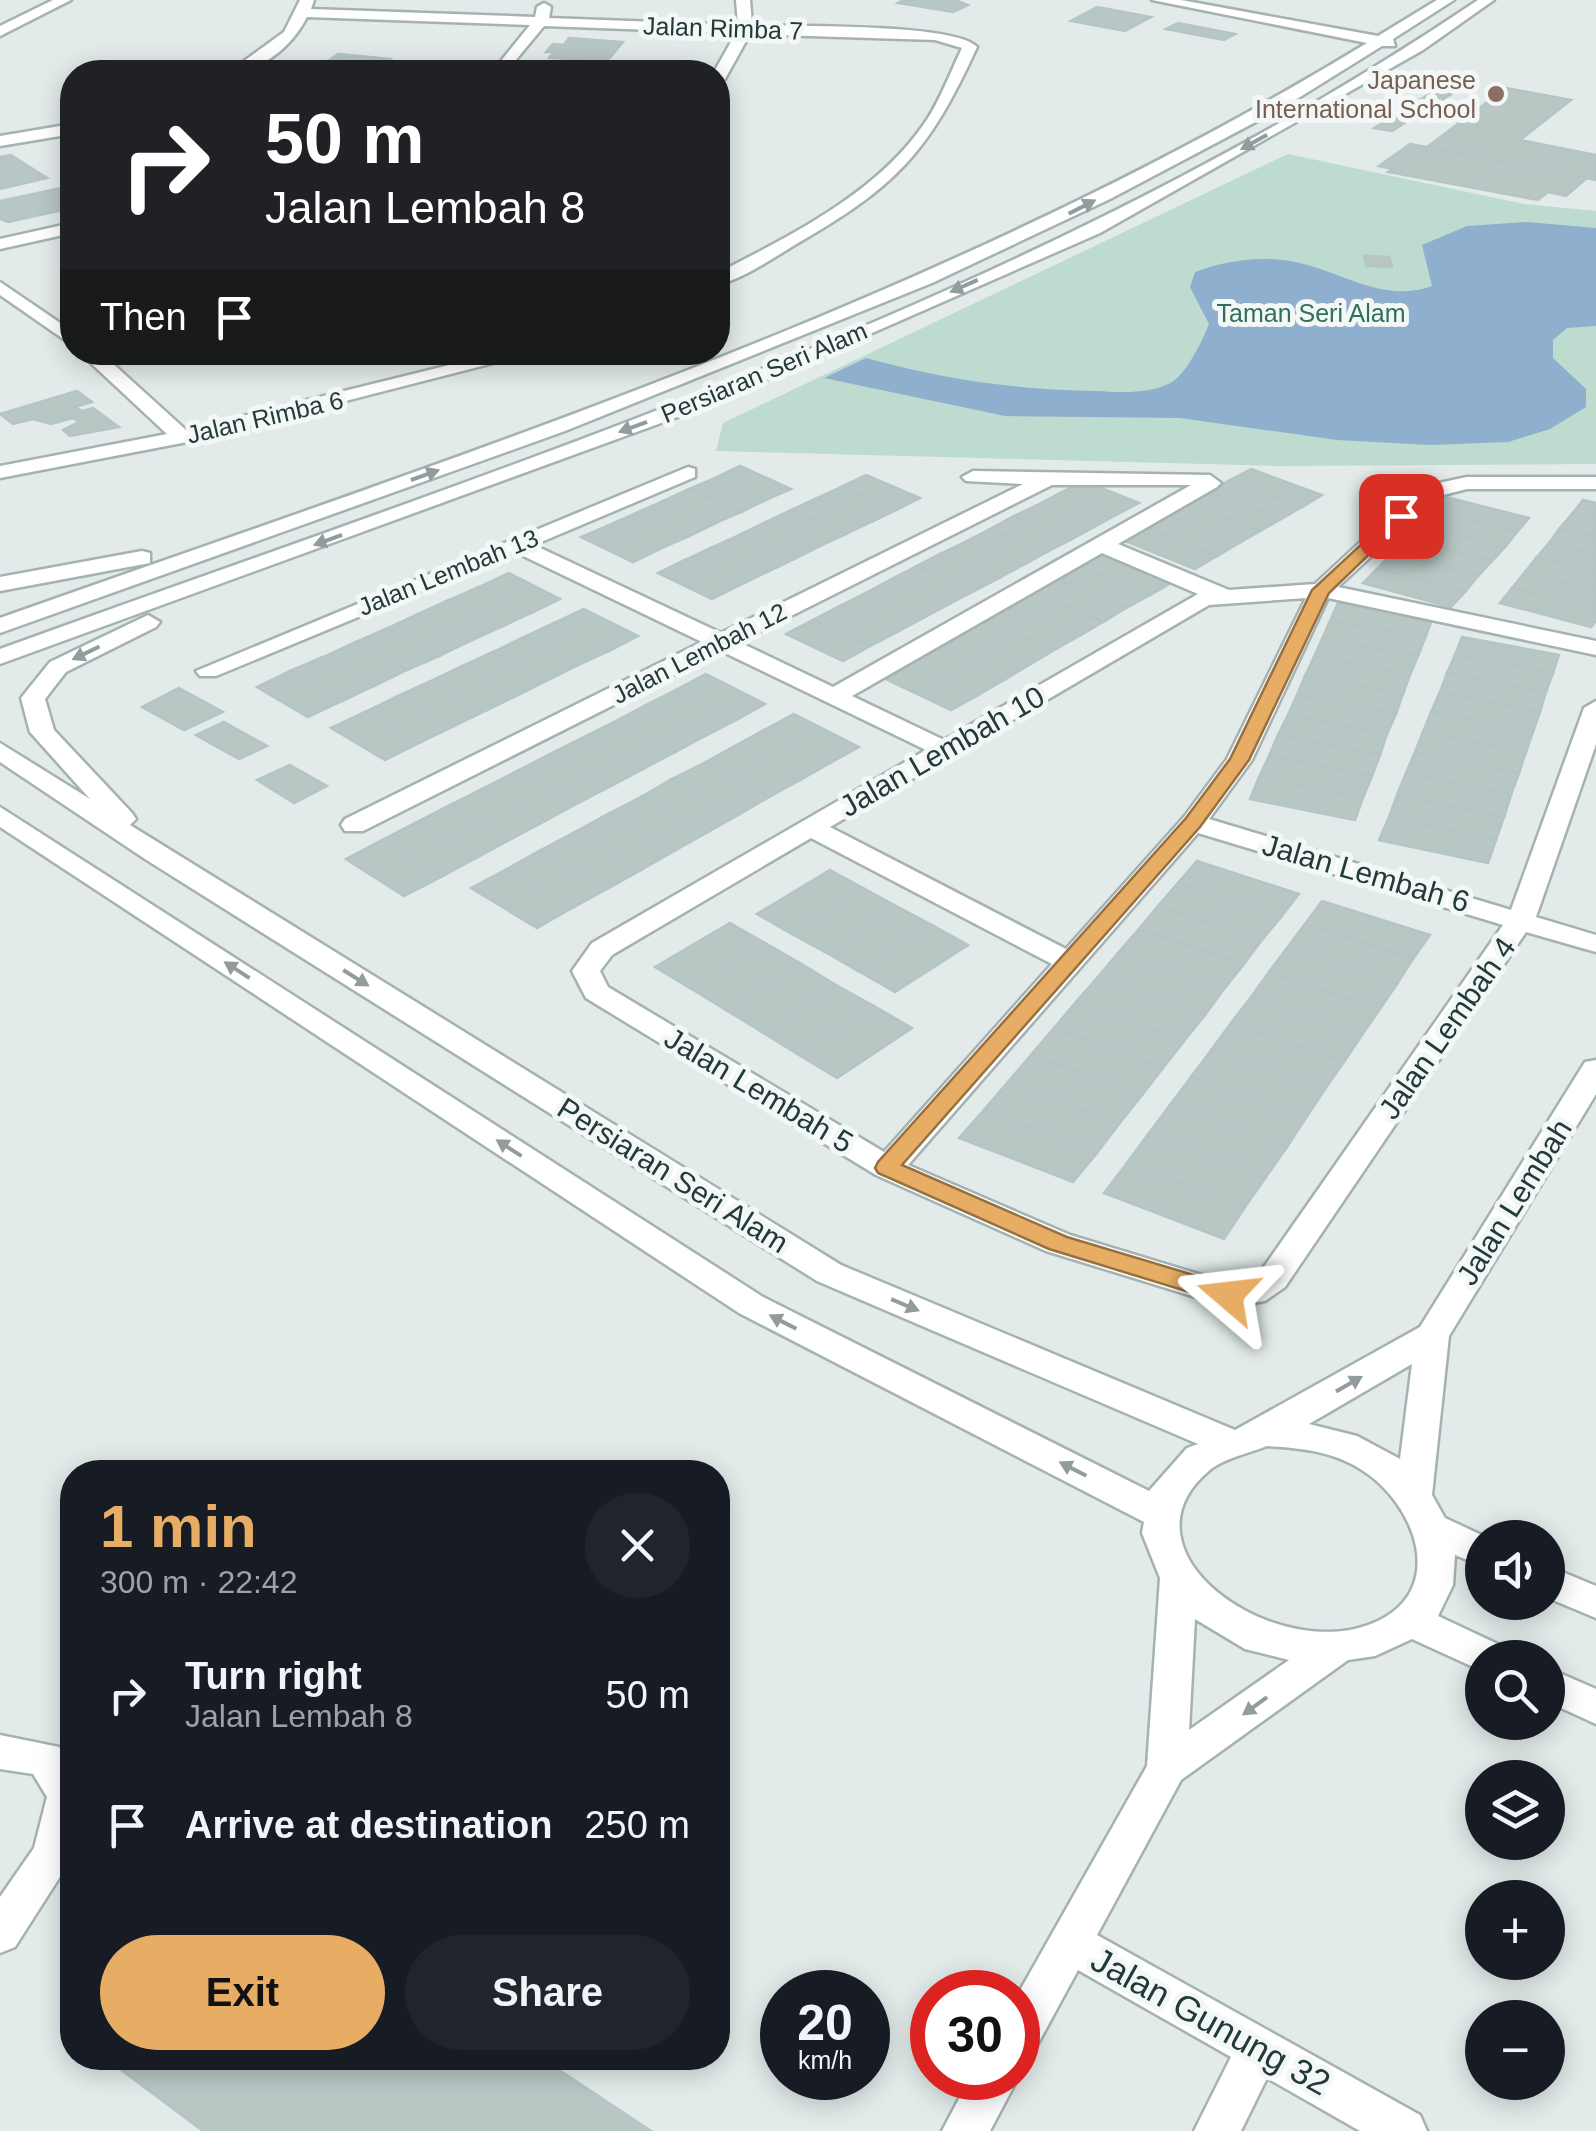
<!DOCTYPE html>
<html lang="en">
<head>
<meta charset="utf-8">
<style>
  :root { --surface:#171b24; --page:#20242c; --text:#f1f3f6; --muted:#9ea1a6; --accent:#e8ad64 }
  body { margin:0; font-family:Helvetica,sans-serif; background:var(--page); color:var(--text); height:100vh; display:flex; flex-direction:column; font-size:38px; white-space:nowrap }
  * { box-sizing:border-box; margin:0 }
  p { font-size:32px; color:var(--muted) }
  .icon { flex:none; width:55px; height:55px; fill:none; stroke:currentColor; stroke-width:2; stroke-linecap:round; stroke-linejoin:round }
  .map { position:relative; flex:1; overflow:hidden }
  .panel { position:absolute; left:60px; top:1460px; width:670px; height:610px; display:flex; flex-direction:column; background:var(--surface); border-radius:40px; box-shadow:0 5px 25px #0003 }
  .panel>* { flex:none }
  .banner { position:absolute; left:60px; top:60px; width:670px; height:305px; border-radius:40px; box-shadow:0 5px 25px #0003; background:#202124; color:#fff; overflow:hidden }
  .tools { position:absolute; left:1465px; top:1520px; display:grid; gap:20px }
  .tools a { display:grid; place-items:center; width:100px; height:100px; border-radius:50%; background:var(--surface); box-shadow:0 5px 25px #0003; font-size:50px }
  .speed { position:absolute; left:760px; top:1970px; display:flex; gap:20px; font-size:50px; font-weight:700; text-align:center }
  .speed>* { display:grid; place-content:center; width:130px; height:130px; border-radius:50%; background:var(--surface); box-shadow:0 5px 25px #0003; line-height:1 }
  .speed small { font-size:25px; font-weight:400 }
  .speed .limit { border:15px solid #d22; background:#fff; color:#111 }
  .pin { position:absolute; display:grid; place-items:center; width:85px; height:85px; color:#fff; margin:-42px; border-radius:20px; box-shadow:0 5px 15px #0006 }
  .me { position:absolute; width:110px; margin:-55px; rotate:287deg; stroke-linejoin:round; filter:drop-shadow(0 0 8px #0008) }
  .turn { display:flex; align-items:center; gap:35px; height:210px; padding:0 40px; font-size:45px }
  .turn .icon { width:130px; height:130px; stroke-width:2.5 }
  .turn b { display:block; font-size:70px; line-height:85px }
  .then { display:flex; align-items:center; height:95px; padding:0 40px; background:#0003; gap:20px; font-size:38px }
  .round { display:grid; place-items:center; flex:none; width:105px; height:105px; border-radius:52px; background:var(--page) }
  .head { display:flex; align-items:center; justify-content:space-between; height:170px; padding:0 40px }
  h1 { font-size:60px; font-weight:700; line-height:75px; color:var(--accent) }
  .action { display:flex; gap:20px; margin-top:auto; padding:20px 40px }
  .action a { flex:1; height:115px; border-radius:60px; background:var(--accent); color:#111; font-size:40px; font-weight:700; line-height:115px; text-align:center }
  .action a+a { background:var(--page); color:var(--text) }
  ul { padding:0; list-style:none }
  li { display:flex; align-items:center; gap:30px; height:130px; padding:0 40px }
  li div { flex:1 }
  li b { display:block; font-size:38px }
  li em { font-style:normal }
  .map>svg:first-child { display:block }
</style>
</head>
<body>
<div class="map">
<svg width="1596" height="2131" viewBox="0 0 1596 2131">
  <rect width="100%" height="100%" fill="#e2ebea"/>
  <polygon fill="#bddbce" points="1288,154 1524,204 1596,211 1596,464 1277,466 716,451 723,423"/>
  <path fill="#8eafcd" d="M1527,222L1596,228V326L1567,328L1553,340V358L1586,389V407L1550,429L1508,442L1430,445L1337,440L1180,418L1005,416L824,378L866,358C946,380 1012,389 1095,391C1119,392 1150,395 1172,382C1186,374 1203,340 1209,324L1190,287L1195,272C1232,258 1272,254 1311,266C1351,278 1389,302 1432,286L1422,245L1467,226Z"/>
  <g fill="#b8c6c4" stroke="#b5c5c3" stroke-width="2.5">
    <polygon points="904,0 955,0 968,5 953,12 898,3"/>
    <polygon points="1097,7 1151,17 1125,31 1071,21"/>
    <polygon points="1178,23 1235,34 1224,40 1166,29"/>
    <polygon points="569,38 623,42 607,61 549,58 554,52 546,52 553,44 564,45"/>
    <polygon points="338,54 390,59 372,72 296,69 306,62 325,63"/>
    <polygon points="1449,82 1466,85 1392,131 1374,128"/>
    <polygon points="1506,88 1571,100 1520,140 1596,155 1596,180 1427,147"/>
    <polygon points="1410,144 1427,147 1587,178 1566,196 1548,192 1538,200 1388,172 1393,169 1379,166"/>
    <polygon points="11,155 47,178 0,189 0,157"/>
    <polygon points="61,188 72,196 72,208 8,222 0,219 0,201"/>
    <polygon points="1364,256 1389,257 1392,267 1366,266"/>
    <polygon points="77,391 92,402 75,407 82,411 93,408 119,427 70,436 63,430 79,422 73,418 51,424 33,419 13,424 0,414"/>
    <polygon points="740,466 791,489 766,500 715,478"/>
    <polygon points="1251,469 1322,495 1302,507 1230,480"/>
    <polygon points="866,475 920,498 896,510 841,487"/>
    <polygon points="715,478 766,500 741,512 689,489"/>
    <polygon points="1230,480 1302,507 1281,519 1209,492"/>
    <polygon points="1083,481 1139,503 1116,515 1060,493"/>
    <polygon points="841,487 896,510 871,522 817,498"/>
    <polygon points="689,489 741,512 714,524 663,501"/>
    <polygon points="1209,492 1281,519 1260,531 1188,503"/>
    <polygon points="1060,493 1116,515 1094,527 1037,505"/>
    <polygon points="1446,497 1529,518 1517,532 1432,511"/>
    <polygon points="817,498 871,522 846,534 791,510"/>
    <polygon points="1583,500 1596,503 1596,520 1572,514"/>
    <polygon points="663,501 714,524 687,537 636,513"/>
    <polygon points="1188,503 1260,531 1239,543 1167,515"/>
    <polygon points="1037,505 1094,527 1070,540 1014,516"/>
    <polygon points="791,510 846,534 820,546 766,522"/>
    <polygon points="1432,511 1517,532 1505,547 1419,525"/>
    <polygon points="636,513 687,537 660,549 609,525"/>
    <polygon points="1572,514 1596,520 1596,537 1560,528"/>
    <polygon points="1167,515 1239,543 1217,556 1145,527"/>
    <polygon points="1014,516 1070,540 1047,552 990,529"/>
    <polygon points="766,522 820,546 794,559 739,535"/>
    <polygon points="609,525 660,549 633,562 581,537"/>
    <polygon points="1419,525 1505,547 1492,561 1406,539"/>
    <polygon points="1145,527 1217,556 1195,569 1123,540"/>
    <polygon points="1560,528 1596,537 1596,554 1549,543"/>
    <polygon points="990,529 1047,552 1023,565 967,541"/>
    <polygon points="739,535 794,559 767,572 713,547"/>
    <polygon points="1406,539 1492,561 1478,576 1392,553"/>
    <polygon points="967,541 1023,565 999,578 942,553"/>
    <polygon points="1549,543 1596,554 1596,572 1537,557"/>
    <polygon points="713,547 767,572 740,585 685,560"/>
    <polygon points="1100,552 1173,582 1150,595 1077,565"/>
    <polygon points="942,553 999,578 974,591 917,566"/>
    <polygon points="1392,553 1478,576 1465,592 1378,568"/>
    <polygon points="1537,557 1596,572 1596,591 1525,572"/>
    <polygon points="685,560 740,585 712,599 658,573"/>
    <polygon points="1077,565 1150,595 1126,608 1054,578"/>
    <polygon points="917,566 974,591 949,604 892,579"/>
    <polygon points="1378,568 1465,592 1451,607 1363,583"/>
    <polygon points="1525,572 1596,591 1596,609 1512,588"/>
    <polygon points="509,573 560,599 531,613 479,587"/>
    <polygon points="1054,578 1126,608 1103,622 1030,591"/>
    <polygon points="892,579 949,604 923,618 866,593"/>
    <polygon points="479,587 531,613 501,627 449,600"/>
    <polygon points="1512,588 1596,609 1596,621 1591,627 1500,603"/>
    <polygon points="1030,591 1103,622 1079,636 1005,605"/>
    <polygon points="866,593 923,618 897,632 840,606"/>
    <polygon points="449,600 501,627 470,641 418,614"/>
    <polygon points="1338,603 1432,620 1425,638 1330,621"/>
    <polygon points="1005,605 1079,636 1054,650 980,618"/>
    <polygon points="840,606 897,632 870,646 813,620"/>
    <polygon points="584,609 638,636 609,651 554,623"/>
    <polygon points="418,614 470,641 439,656 388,628"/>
    <polygon points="980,618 1054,650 1029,665 955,632"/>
    <polygon points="813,620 870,646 843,661 786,634"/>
    <polygon points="1330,621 1425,638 1418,656 1322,639"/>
    <polygon points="554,623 609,651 578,665 524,637"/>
    <polygon points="388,628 439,656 407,670 356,642"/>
    <polygon points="955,632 1029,665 1004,680 930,646"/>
    <polygon points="524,637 578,665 548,680 493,652"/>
    <polygon points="1462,637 1559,655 1553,673 1455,655"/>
    <polygon points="1322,639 1418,656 1410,675 1314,657"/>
    <polygon points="356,642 407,670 374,686 323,657"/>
    <polygon points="930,646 1004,680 978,695 903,661"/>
    <polygon points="493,652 548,680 516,696 462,666"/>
    <polygon points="1455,655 1553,673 1546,692 1447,673"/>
    <polygon points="323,657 374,686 342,701 290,671"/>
    <polygon points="1314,657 1410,675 1403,694 1305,676"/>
    <polygon points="903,661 978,695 951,710 877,675"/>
    <polygon points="462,666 516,696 485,711 431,681"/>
    <polygon points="290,671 342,701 308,717 257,687"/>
    <polygon points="1447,673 1546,692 1540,712 1440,692"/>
    <polygon points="706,674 765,704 736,720 676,690"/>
    <polygon points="1305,676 1403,694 1396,714 1297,695"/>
    <polygon points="431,681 485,711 452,727 398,696"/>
    <polygon points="179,688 223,712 184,730 142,707"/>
    <polygon points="676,690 736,720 705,736 646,705"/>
    <polygon points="1440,692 1540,712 1533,732 1431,712"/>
    <polygon points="1297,695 1396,714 1387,734 1288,715"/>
    <polygon points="398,696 452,727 419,743 365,712"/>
    <polygon points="646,705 705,736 675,752 616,721"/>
    <polygon points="365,712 419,743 385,760 331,728"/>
    <polygon points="1431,712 1533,732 1526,752 1423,732"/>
    <polygon points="794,714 859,747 830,763 764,730"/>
    <polygon points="1288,715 1387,734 1380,755 1278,735"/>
    <polygon points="616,721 675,752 643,769 584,737"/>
    <polygon points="224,722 267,746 239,759 196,735"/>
    <polygon points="764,730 830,763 800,780 735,746"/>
    <polygon points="1423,732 1526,752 1519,773 1415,752"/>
    <polygon points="1278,735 1380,755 1372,776 1269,756"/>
    <polygon points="584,737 643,769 611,786 552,753"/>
    <polygon points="735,746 800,780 769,797 704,763"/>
    <polygon points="1415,752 1519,773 1511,795 1406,773"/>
    <polygon points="552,753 611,786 578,803 519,770"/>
    <polygon points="1269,756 1372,776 1363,798 1259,777"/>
    <polygon points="704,763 769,797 738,815 672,779"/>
    <polygon points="290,765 327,786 294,803 257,780"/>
    <polygon points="519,770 578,803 545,821 486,787"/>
    <polygon points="1406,773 1511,795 1504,817 1397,795"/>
    <polygon points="1259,777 1363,798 1355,820 1250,799"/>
    <polygon points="672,779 738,815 706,833 641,797"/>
    <polygon points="486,787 545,821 511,839 452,804"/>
    <polygon points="1397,795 1504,817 1496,840 1389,817"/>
    <polygon points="641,797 706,833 674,851 608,814"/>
    <polygon points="452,804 511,839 476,858 417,822"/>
    <polygon points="608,814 674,851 641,870 575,832"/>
    <polygon points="1389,817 1496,840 1488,863 1379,840"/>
    <polygon points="417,822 476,858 441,877 382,840"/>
    <polygon points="575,832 641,870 607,889 541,850"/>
    <polygon points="382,840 441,877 404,896 346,859"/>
    <polygon points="541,850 607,889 572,908 507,869"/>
    <polygon points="1197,861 1299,894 1281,917 1178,883"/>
    <polygon points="507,869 572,908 537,928 471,888"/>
    <polygon points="830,870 863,888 790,933 757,914"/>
    <polygon points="1178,883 1281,917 1262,940 1158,906"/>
    <polygon points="863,888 898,907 825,952 790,933"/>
    <polygon points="1322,901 1430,935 1413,959 1305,924"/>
    <polygon points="1158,906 1262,940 1244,964 1139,929"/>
    <polygon points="898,907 932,925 860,972 825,952"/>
    <polygon points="730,923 765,943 690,988 655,967"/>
    <polygon points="1305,924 1413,959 1397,984 1287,948"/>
    <polygon points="932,925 968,945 895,992 860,972"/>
    <polygon points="1139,929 1244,964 1224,989 1118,953"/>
    <polygon points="765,943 800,963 726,1010 690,988"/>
    <polygon points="1287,948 1397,984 1380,1009 1269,972"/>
    <polygon points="1118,953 1224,989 1205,1015 1098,977"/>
    <polygon points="800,963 836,985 762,1032 726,1010"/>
    <polygon points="1269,972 1380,1009 1362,1035 1251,997"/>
    <polygon points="1098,977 1205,1015 1184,1041 1076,1002"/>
    <polygon points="836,985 874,1006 799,1055 762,1032"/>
    <polygon points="1251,997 1362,1035 1344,1062 1231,1023"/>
    <polygon points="1076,1002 1184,1041 1163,1068 1054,1028"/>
    <polygon points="874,1006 912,1028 837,1078 799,1055"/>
    <polygon points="1231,1023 1344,1062 1325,1089 1212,1049"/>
    <polygon points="1054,1028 1163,1068 1142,1095 1031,1055"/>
    <polygon points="1212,1049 1325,1089 1306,1118 1191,1077"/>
    <polygon points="1031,1055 1142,1095 1119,1124 1008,1082"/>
    <polygon points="1191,1077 1306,1118 1287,1147 1170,1105"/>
    <polygon points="1008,1082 1119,1124 1097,1153 984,1110"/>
    <polygon points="1170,1105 1287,1147 1266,1177 1149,1133"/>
    <polygon points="984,1110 1097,1153 1073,1182 959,1138"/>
    <polygon points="1149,1133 1266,1177 1245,1207 1127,1163"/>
    <polygon points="1127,1163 1245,1207 1224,1239 1104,1193"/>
    <polygon points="111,2058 541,2058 651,2131 203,2131 108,2060"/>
  </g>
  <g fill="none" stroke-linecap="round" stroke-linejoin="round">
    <g stroke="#a5b2b2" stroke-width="5">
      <g id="minor">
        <polygon points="53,0 71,0 0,36 0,26"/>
        <path d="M300,0H314L311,9L535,17L537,7L544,3L551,7L549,18L738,25L736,0H750L752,25C793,27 955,23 977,47C928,154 896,187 793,246C770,260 744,278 718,285V273C791,235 876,194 924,124C940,101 950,73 962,48L935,40L750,34L725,79L718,83L714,72L736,33L544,26L506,72H492L530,25L307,17C292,46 262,72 229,72L284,32Z"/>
        <path d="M1152,0H1181L1378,36L1437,0H1454L1393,39L1395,46H1382L1284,107L1110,199L932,283L565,431L0,633V618C466,453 942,302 1367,43Z"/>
        <path d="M1478,0H1494L1423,50L1100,233L694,411L0,664V649C504,466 1030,303 1478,0Z"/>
        <polygon points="72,124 72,134 0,146 0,136"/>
        <polygon points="72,223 72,233 0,249 0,239"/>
        <polygon points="0,282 72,331 72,345 0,295"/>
        <polygon points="79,352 100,352 186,430 502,352 536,352 182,443 0,478 0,466 167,434"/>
        <path d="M688,467L695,469V477L534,545L721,633L1023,484L966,481L962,477L973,471L1210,475L1221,483L1217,487L1118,544L1229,590L1315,584L1420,487L1467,477H1596V489H1467L1435,497L1338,587L1596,641V655L1328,598L1252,760L1209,819L1511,910L1584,708L1596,701V744L1536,917L1596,935V952L1526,932L1285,1287L1265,1301L1228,1307L1046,1251L876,1175L586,998L572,971L592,943L926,750L721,651L363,831H345L341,825L345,819L702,642L515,552L216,676H200L196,671ZM1052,485H1191L833,687L739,642ZM1102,553L1198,594L944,740L852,696ZM1306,598L1227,759L1184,817L1066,949L830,827L1209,605ZM1198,833L1503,925L1261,1271L1245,1282L1228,1283L1070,1235L908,1165ZM811,838L1052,964L884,1152L608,987L600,971L612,955Z"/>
        <polygon points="142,551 150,553 150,563 0,591 0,577"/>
        <path d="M148,615L160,622L156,627L66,672L45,699L54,730L132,813L136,819L130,825L841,1265L1235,1430L1420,1327L1585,1062L1596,1060V1094L1449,1336L1432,1495L1445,1518L1488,1538H1482V1566L1455,1555L1453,1585L1438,1616L1504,1647L1509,1658H1482V1671L1412,1639L1375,1656L1348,1660L1181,1780L1097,1935L1420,2115L1427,2131H1360L1267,2078L1241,2131H1194L1231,2057L1078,1970L1034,2051L1018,2057V1994L1147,1766L1160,1578L1142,1533L1144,1522L739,1313L0,827V807L763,1297L1149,1491L1187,1448L1198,1444L817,1281L145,859L0,762V743L90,799L30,732L21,698L50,662ZM1412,1364L1400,1459L1357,1436L1309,1424ZM1267,1446C1300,1448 1333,1451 1362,1470C1414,1503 1448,1587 1378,1621C1280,1668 1109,1552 1211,1469C1225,1458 1250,1453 1267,1446ZM1195,1619L1245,1649L1289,1660L1189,1730Z"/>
        <polygon points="1548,1566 1596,1586 1596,1618 1548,1598"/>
        <polygon points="1548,1668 1596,1689 1596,1724 1548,1702"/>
        <polygon points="0,1735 59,1747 72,1767 72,1858 15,1947 0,1953 0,1897 34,1848 47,1797 33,1774 0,1769"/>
        <polygon points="1018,2077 1018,2078 990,2131 942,2131 970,2078"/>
      </g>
    </g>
    <use href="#minor" fill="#fff" fill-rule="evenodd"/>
  </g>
  <defs><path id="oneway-solid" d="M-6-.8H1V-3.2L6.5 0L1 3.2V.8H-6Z" transform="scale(2.5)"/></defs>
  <g fill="#919c9d">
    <use href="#oneway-solid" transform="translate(1254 142) rotate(151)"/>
    <use href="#oneway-solid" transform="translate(1082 207) rotate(-27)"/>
    <use href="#oneway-solid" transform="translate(964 286) rotate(156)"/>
    <use href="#oneway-solid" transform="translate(633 427) rotate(160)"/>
    <use href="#oneway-solid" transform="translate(425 475) rotate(-20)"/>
    <use href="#oneway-solid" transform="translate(328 540) rotate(160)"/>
    <use href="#oneway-solid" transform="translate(86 653) rotate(154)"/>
    <use href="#oneway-solid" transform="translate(237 970) rotate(-147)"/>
    <use href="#oneway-solid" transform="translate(356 978) rotate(32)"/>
    <use href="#oneway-solid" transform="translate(509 1148) rotate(-147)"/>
    <use href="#oneway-solid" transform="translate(905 1305) rotate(23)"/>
    <use href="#oneway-solid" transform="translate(783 1322) rotate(-153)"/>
    <use href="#oneway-solid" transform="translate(1349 1384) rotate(-30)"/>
    <use href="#oneway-solid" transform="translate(1073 1469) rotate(-153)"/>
    <use href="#oneway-solid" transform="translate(1255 1706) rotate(144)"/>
  </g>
  <polygon fill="#e8ad64" stroke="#977041" stroke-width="2.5" points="1395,513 1409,516 1329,593 1249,760 1200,827 902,1165 1067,1237 1237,1288 1240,1295 1237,1301 1228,1304 1049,1249 878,1173 875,1168 878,1162 1186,818 1230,759 1312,590"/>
  <circle fill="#8d6e63" stroke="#f3f8f7" stroke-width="4" cx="1496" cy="94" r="10"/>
  <g text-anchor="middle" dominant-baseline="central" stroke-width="10" stroke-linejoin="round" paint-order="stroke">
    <g font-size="25" fill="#233a3b" stroke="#f3f8f7">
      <text transform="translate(723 28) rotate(2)">Jalan Rimba 7</text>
      <text transform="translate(764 372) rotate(-23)">Persiaran Seri Alam</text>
      <text transform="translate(265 417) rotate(-13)">Jalan Rimba 6</text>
      <text transform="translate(448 572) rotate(-22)">Jalan Lembah 13</text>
      <text transform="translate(699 653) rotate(-27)">Jalan Lembah 12</text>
    </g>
    <g font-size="25" fill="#785e54" stroke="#f3f8f7" text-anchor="end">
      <text x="1476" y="80">Japanese<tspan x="1476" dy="29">International School</tspan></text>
    </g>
    <g font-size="25" fill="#306f5c" stroke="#f3f8f7">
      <text x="1311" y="313">Taman Seri Alam</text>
    </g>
    <g font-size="30" fill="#233a3b" stroke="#f3f8f7">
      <text transform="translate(942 751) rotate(-30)">Jalan Lembah 10</text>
      <text transform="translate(1366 873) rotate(16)">Jalan Lembah 6</text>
      <text transform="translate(1447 1028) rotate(-55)">Jalan Lembah 4</text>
      <text transform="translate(759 1090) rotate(31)">Jalan Lembah 5</text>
      <text transform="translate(673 1175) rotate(32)">Persiaran Seri Alam</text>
      <text transform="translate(1514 1202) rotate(-58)">Jalan Lembah</text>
    </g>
    <g font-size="35" fill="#233a3b" stroke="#f3f8f7">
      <text transform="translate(1211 2021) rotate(29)">Jalan Gunung 32</text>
    </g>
  </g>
</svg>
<div class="tools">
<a><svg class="icon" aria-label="sound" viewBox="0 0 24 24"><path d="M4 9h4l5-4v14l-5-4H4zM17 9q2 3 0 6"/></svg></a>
<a><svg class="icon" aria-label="search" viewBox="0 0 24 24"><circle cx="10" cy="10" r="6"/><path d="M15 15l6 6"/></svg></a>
<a><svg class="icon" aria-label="layers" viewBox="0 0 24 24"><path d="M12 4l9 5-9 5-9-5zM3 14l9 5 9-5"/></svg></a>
<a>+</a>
<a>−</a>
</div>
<div class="speed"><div>20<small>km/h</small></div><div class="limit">30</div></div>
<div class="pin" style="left:1401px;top:516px;background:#d93025"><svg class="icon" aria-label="arrive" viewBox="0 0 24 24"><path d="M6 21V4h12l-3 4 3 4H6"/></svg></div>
<svg class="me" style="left:1228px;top:1295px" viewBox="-20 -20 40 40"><path d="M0-17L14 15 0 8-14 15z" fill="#e8ad64" stroke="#fff" stroke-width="4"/></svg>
<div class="banner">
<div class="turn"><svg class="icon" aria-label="right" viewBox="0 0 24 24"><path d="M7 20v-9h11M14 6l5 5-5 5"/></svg><div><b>50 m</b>Jalan Lembah 8</div></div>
<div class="then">Then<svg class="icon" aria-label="arrive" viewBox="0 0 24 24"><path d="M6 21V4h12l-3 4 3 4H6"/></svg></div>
</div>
<section class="panel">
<div class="head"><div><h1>1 min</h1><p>300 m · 22:42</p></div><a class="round"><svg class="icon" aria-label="close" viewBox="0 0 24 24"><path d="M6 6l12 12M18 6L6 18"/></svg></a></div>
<ul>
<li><svg class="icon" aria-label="right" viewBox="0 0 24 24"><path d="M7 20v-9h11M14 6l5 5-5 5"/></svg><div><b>Turn right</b><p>Jalan Lembah 8</p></div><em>50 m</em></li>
<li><svg class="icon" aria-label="arrive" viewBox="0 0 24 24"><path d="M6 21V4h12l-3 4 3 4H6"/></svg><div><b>Arrive at destination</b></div><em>250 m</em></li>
</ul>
<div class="action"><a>Exit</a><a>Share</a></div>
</section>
</div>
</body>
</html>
